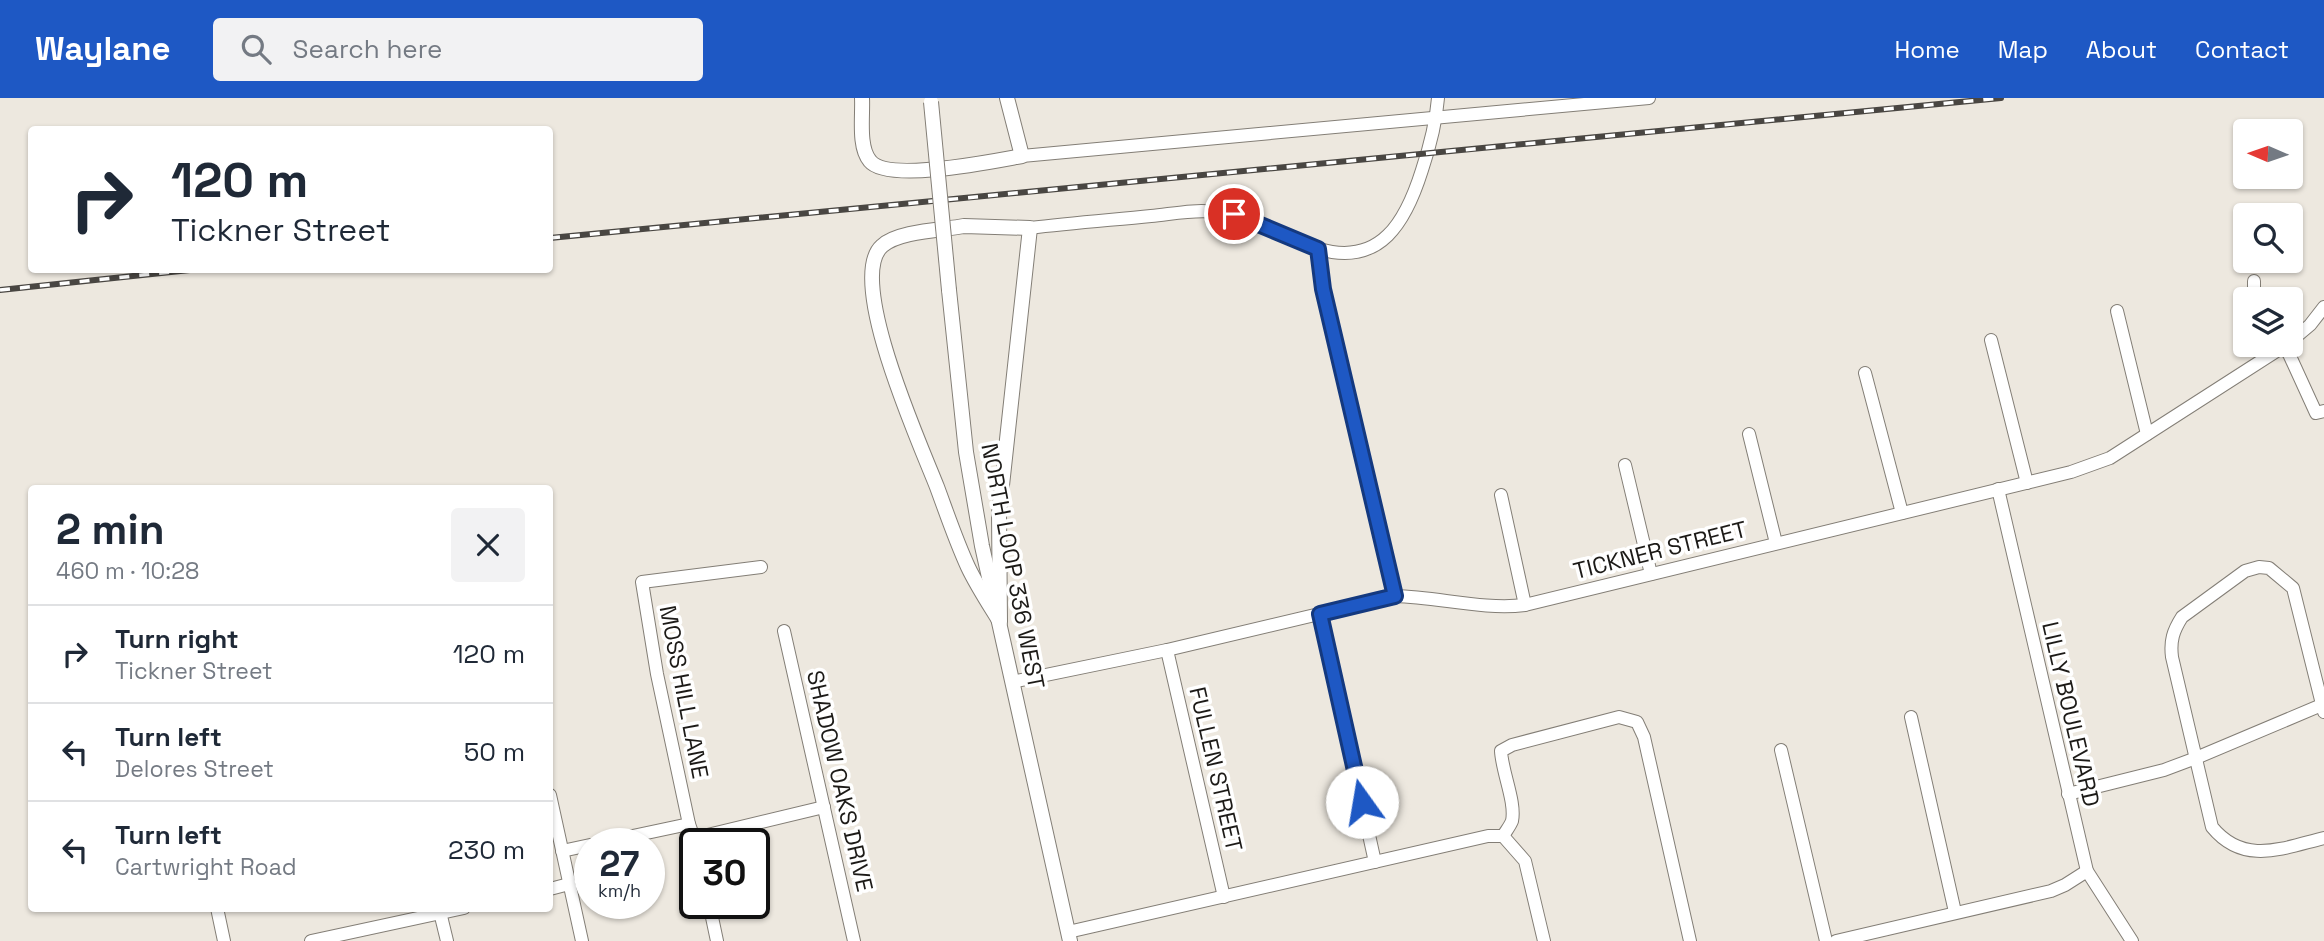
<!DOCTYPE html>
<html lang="en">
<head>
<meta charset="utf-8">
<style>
  :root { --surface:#fff; --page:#f2f2f3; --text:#1f2937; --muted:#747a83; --line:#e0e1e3; --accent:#1e58c4 }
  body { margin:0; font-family:"Space Grotesk",sans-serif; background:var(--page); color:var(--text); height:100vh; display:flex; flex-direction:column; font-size:26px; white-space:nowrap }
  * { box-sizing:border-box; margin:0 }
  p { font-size:23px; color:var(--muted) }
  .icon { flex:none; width:38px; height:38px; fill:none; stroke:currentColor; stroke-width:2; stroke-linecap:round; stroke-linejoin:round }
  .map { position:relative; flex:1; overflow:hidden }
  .panel { position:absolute; left:28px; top:387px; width:525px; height:427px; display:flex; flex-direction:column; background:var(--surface); border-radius:7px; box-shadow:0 2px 5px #0004 }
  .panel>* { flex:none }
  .top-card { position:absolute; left:28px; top:28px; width:525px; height:147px; border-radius:7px; box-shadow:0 2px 5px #0004; background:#fff; color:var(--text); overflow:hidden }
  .needle { width:46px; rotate:272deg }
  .fabs { position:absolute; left:2233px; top:21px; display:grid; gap:14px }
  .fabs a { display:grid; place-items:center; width:70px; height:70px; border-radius:7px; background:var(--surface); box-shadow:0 2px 5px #0004; font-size:35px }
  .speed { position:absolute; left:574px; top:730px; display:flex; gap:14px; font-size:35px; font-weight:700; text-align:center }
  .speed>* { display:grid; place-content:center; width:91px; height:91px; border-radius:50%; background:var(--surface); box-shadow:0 2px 5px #0004; line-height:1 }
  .speed small { font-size:18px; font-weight:400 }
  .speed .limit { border:4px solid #111; border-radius:10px; background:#fff; color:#111 }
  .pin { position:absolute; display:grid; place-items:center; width:60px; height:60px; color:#fff; margin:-30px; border:4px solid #fff; border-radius:50%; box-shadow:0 2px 7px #0007 }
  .me { position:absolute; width:77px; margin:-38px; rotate:347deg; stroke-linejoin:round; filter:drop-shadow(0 0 5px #0008) }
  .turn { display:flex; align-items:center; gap:24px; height:147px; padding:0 28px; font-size:32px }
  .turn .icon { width:91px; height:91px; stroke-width:2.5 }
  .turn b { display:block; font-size:49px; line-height:60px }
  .round { display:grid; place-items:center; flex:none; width:74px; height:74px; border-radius:7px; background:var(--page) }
  .summary { display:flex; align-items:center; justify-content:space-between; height:119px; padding:0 28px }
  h1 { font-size:42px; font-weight:700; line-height:52px }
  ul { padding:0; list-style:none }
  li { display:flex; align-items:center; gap:21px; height:98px; padding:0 28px; border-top:2px solid var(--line) }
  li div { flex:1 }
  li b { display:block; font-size:26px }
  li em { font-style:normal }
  header { display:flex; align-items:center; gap:42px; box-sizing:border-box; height:98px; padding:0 35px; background:var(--accent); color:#fff }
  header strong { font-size:33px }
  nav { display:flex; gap:38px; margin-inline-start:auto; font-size:24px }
  .search { width:490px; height:63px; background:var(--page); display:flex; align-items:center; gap:18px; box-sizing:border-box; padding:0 24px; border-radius:7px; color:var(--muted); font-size:26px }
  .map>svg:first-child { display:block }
</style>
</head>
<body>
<header>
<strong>Waylane</strong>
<div class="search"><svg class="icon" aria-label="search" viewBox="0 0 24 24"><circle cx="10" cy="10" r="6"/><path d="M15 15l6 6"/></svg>Search here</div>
<nav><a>Home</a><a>Map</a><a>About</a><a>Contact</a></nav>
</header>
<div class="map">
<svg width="2324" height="843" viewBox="0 0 2324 843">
  <rect width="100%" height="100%" fill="#ede8df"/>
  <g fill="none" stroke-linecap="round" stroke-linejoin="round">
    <g stroke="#837e76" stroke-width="14">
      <g id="minor">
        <polyline points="1022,58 1649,0"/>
        <path d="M1030,130C1070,125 1111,122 1151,118C1172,116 1195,111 1215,114C1253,119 1283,141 1319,151C1381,169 1406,123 1422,72C1430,48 1436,25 1438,0"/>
        <polyline points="1318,151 1323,191 1395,498"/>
        <polyline points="2254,183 2254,201"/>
        <polyline points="2117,213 2147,336"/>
        <polyline points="1991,242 2027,385"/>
        <polyline points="2291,243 2310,227 2324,209"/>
        <polyline points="2281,247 2289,256 2316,315 2324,313"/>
        <polyline points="1865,275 1902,415"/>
        <polyline points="1749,336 1776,445"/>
        <polyline points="1625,367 1651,476"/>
        <polyline points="1998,391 2087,773 2132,843"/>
        <polyline points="1501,397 1525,507"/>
        <polyline points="1320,516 1375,764"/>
        <polyline points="784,533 854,843"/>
        <polyline points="1167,552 1224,799"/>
        <path d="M1012,584L1167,552L1395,498C1439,499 1482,512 1525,507L2071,374L2110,360L2286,247"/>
        <path d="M2324,614L2293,490L2269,470L2259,469L2245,473L2182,519C2173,533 2170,543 2172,559L2212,729C2244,768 2283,750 2324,740"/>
        <polyline points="1911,619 1955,814"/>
        <polyline points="1781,652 1826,843"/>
        <polyline points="2068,696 2164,672 2196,660 2324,606"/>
        <polyline points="550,697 582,843"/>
        <path d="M1503,738C1506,733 1510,728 1512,723C1516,704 1502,674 1501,653L1512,647L1619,619L1637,624L1644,639L1690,843"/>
        <polyline points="695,740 824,709"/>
        <polyline points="595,746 689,726"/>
        <polyline points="696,746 689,726 657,576 642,484 761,469"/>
        <polyline points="562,753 590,747"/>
        <polyline points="550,791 569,786"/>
        <polyline points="709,805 717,843"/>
        <polyline points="217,810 224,843"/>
        <polyline points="439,810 447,843"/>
        <polyline points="1068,834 1488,738 1503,738 1525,763 1544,843"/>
        <polyline points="311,843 464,810"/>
        <polyline points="1836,843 2051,793 2065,787 2087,773"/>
      </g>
    </g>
    <g stroke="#837e76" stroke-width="16">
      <g id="major">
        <path d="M862,0C863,18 858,49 870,63C888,85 994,63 1022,58L1007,0"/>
        <path d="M964,128L1030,130L999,415L1000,524C989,506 977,488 968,469C956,443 947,416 937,389C921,348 845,180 882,148C898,133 943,132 964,128Z"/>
        <polyline points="949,192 966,354 982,448 1070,843"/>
      </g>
    </g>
    <use href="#minor" stroke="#fff" stroke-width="12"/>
    <use href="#major" stroke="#fff" stroke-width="14"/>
    <g stroke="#494642" stroke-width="6">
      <g id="rail">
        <polyline points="550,140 2001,0"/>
        <polyline points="0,192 190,172"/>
      </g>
    </g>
    <use href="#rail" stroke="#fff" stroke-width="3.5" stroke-dasharray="10" stroke-linecap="butt"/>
    <g stroke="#837e76" stroke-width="16" stroke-linecap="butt">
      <polyline id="major-bridge" points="931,4 949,192"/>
    </g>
    <use href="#major-bridge" stroke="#fff" stroke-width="14"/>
  </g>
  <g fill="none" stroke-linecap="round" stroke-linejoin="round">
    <g stroke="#14397f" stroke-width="18">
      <polyline id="route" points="1234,116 1318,151 1323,191 1395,498 1320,516 1362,704"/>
    </g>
    <use href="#route" stroke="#1e58c4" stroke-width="12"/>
  </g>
  <g text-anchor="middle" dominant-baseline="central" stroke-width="7" stroke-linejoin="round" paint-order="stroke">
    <g font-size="23" fill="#1c1a17" stroke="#fff">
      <text transform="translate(1660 452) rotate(-14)">TICKNER STREET</text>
      <text transform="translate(1013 468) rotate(79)">NORTH LOOP 336 WEST</text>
      <text transform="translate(684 594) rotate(79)">MOSS HILL LANE</text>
      <text transform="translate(2071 616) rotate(77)">LILLY BOULEVARD</text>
      <text transform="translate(1216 671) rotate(77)">FULLEN STREET</text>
      <text transform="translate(840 683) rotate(77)">SHADOW OAKS DRIVE</text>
    </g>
  </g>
</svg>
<div class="fabs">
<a><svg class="needle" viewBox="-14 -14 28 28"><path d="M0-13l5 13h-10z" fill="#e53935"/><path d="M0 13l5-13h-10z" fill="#747a83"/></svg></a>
<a><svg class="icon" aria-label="search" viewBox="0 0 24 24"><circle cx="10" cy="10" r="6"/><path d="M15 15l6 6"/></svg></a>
<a><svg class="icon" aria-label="layers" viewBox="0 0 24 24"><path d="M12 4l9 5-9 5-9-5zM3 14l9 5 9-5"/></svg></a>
</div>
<div class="speed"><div>27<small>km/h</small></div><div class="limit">30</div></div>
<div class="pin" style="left:1234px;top:116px;background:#d93025"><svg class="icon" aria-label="arrive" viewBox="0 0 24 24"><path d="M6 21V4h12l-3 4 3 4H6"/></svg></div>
<svg class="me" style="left:1362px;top:704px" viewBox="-20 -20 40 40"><circle r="19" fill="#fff"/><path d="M0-13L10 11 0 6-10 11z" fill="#1e58c4"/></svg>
<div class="top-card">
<div class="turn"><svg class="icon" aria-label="right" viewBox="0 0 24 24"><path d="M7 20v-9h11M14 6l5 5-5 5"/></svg><div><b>120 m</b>Tickner Street</div></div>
</div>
<section class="panel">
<div class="summary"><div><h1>2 min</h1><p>460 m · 10:28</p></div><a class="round"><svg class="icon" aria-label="close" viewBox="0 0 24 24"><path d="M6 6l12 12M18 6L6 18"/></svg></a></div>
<ul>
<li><svg class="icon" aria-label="right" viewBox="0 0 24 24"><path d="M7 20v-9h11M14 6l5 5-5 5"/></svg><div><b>Turn right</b><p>Tickner Street</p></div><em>120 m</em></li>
<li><svg class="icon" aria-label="left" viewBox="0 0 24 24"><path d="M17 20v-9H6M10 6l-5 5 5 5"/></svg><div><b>Turn left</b><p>Delores Street</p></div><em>50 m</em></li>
<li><svg class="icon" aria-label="left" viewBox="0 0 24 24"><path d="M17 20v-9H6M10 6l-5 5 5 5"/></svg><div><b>Turn left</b><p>Cartwright Road</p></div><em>230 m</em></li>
</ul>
</section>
</div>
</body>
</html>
